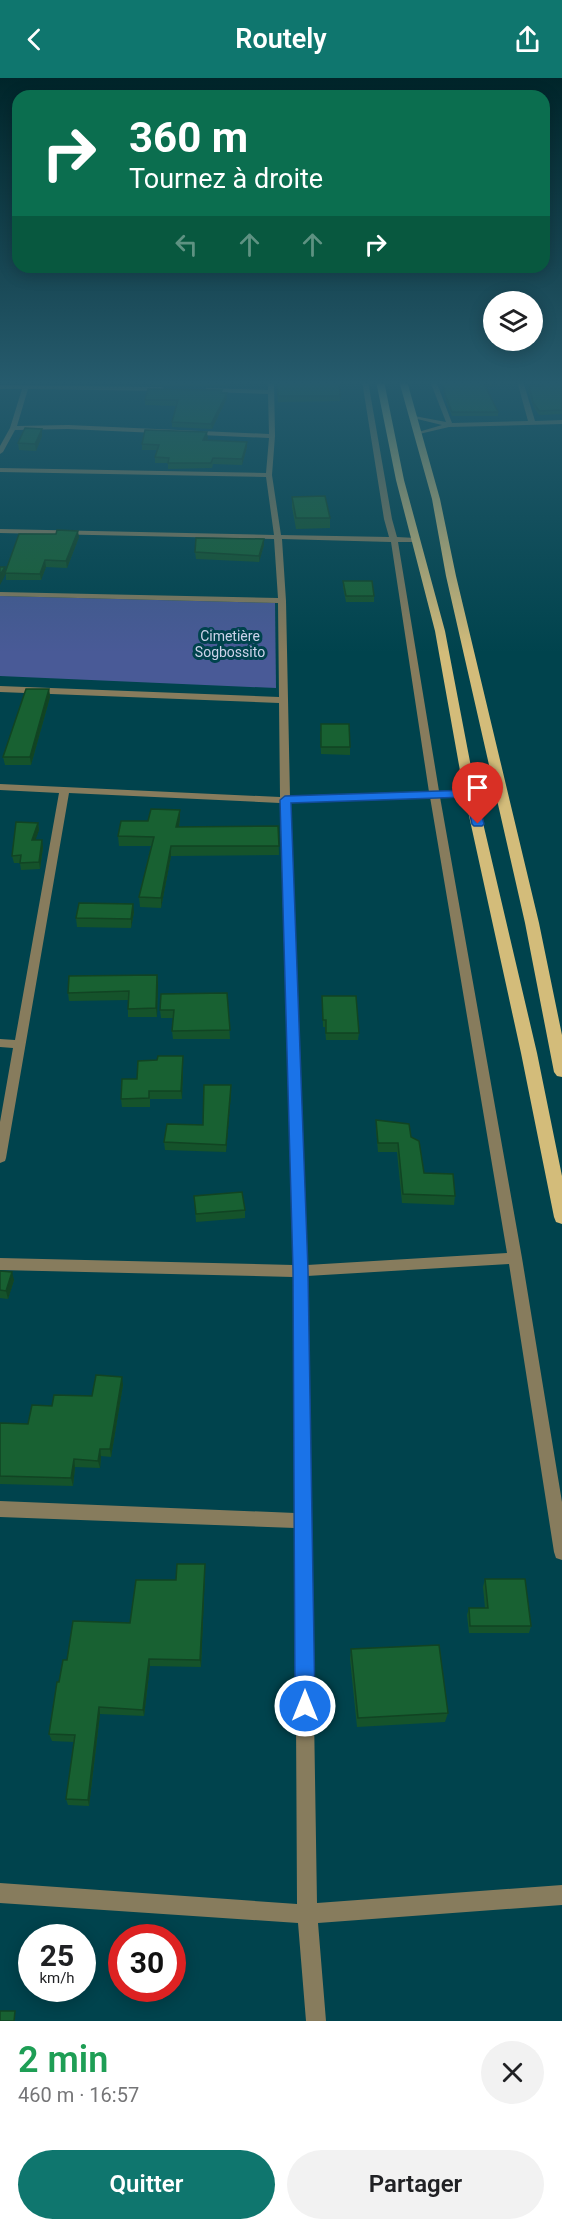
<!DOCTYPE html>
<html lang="fr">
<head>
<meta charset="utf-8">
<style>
  :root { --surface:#fff; --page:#f2f2f2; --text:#202124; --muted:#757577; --accent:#0f766e }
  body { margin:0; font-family:Roboto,sans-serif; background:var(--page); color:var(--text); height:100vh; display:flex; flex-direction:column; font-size:22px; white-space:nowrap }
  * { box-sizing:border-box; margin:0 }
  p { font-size:20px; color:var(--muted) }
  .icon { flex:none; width:33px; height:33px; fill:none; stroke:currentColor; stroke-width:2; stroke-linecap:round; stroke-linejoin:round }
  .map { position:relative; height:1943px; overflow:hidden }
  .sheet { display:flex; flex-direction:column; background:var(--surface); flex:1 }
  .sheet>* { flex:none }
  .guide { position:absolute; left:12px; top:12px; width:538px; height:183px; border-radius:18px; box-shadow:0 3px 15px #0003; background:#0b6e4f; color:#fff; overflow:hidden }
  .buttons { position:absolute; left:483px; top:213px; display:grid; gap:12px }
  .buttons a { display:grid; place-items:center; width:60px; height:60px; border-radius:50%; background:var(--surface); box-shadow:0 3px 15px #0003; font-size:30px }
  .speed { position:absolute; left:18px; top:1846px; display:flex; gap:12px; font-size:30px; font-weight:700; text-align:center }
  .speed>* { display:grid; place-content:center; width:78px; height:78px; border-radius:50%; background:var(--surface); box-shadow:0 3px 15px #0003; line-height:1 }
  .speed small { font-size:15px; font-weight:400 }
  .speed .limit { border:9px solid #d22; background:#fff; color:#111 }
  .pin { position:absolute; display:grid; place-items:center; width:51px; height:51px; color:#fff; margin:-62px -26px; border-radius:50% 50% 50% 0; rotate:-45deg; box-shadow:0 0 6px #0007 }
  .pin .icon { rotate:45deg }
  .me { position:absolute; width:66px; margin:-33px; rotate:0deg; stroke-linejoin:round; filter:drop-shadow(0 0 4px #0008) }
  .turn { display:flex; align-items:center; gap:21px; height:126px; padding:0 18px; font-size:27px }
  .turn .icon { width:78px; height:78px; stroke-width:2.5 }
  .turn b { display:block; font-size:42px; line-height:51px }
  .lanes { display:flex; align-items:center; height:57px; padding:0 18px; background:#0003; justify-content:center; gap:30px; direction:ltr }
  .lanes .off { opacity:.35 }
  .round { display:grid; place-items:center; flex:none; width:63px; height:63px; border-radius:32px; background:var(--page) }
  .head { display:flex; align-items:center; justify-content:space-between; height:102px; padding:0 18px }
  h1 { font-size:36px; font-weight:600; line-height:45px; color:#1e9e55 }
  .cta { display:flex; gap:12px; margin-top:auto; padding:12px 18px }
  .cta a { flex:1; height:69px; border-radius:36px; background:var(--accent); color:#fff; font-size:24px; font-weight:600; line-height:69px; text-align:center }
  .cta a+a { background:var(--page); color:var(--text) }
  header { display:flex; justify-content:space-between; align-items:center; height:78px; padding:0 18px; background:var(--accent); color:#fff; font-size:27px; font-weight:600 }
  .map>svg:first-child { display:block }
</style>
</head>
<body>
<header><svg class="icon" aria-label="back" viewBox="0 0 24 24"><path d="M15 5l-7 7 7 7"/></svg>Routely<svg class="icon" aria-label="share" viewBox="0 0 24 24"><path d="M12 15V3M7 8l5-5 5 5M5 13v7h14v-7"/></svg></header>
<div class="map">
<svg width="562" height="1943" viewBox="0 0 562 1943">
  <rect width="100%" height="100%" fill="#00434d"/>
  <polygon fill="#495a97" points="0,518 275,525 276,610 0,598"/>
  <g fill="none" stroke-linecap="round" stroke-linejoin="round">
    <g fill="#877c5d" fill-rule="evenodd">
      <path d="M268,303H274L275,358L272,397L281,457L389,459L384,441L362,303H368L392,441L397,459L416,460L420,462L416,464H398L439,713L470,712L475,715L470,718L440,719L522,1180L562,1424V1482L556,1480L554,1474L509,1186L307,1198L317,1825L562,1807V1827L318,1845L326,1943H306L298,1845L0,1825V1805L297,1826L295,1450L0,1439V1423L295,1435L293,1199L0,1192V1180L293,1187L280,725L69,715L6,1080L5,1083L0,1085V1044L13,970L0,969V961L15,962L59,715L0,712V706L280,719L279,625L0,614V608L279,619L278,525L0,518V514L278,520L274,461L0,455V451L274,457L266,399L0,394V390L266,395L269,360L68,351L15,352L3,374L0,376V368L10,350L22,311H0V307L162,309L165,311L162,313L28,311L17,348L68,347L269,356L268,316L207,314L204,312L207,310L268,312ZM282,461L391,464L429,714L290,719L286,523ZM430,719L507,1175L307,1187L290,725Z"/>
      <polygon points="430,303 436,303 452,345 528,343 517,303 523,303 535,343 562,342 562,346 449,349 415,357 415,355 442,347 409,339 409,337 446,344"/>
    </g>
    <g fill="#d3bc7a" fill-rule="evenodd">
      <polygon points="376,303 384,303 404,402 445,553 476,715 537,975 562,1098 562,1146 556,1144 554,1139 521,975 464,715 435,553 396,402"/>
      <polygon points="399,303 407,303 440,421 456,498 539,845 562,957 562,999 557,998 554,994 525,845 446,498 432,421"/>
    </g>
  </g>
  <g fill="#15532b">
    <polygon points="150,303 230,303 227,309 151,308"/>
    <polygon points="277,303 340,318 340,323 278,324"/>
    <polygon points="442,303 500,303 500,307 486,309 498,334 498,338 452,338 445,320"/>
    <polygon points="538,303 562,303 562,336 539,337 533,328 528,312 529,308 540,308"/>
    <polygon points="222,315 227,320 212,351 172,349 172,344 176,328 145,327 145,322"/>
    <polygon points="42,351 42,358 36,373 19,372 18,365"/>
    <polygon points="208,360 206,363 247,364 247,369 242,387 213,386 212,390 168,391 168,385 155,385 155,379 157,372 142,372 142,366"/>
    <polygon points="292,419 330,440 330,450 296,451 292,429"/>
    <polygon points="79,459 67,490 46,489 41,502 6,502 6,494"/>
    <polygon points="264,461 264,467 259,484 196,481 195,474"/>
    <polygon points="343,503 374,518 374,524 346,524 343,509"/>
    <polygon points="49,611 50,619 31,687 5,687 3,679"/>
    <polygon points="320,653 350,669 350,677 321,676"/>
    <polygon points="180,732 180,741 179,749 278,748 279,777 171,778 161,830 140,829 139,819 151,768 119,768 118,758 148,743"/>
    <polygon points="38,745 39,752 35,762 43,769 40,791 21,792 20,785 14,785 12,778"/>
    <polygon points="134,834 131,850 77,849 76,840"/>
    <polygon points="157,897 158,905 157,939 128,939 128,922 69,923 68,915"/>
    <polygon points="227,915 230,961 173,961 172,953 173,940 161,940 160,932"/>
    <polygon points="322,918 359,955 358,962 326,962 325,949 323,949"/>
    <polygon points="183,986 182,1021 150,1021 150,1029 122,1029 121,1021 137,1001"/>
    <polygon points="231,1007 231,1015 226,1074 165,1072 164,1064 203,1047"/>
    <polygon points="376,1042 411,1059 424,1095 455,1118 454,1127 402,1125 397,1074 378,1074 376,1050"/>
    <polygon points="194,1118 245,1132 245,1140 196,1144"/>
    <polygon points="0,1193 14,1202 8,1221 0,1220"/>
    <polygon points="123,1307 111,1379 101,1378 100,1390 75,1389 73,1408 0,1406 0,1345 28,1346 52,1328 92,1318"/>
    <polygon points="205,1493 201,1589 150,1588 144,1638 100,1636 89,1728 68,1727 66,1721 74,1664 52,1663 49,1656 59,1604 67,1582 130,1545 176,1502"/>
    <polygon points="485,1501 531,1548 529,1555 469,1555 467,1537 469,1530 485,1530 483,1509"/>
    <polygon points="351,1571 448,1635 445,1644 357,1649 350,1581"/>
  </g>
  <g fill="#114423">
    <polygon points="500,303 500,307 483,310 484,306"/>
    <polygon points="227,315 227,320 212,351 211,346"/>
    <polygon points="42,351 42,358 36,373 35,366"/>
    <polygon points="207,354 208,360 203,368 203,362"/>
    <polygon points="247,364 247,369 242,387 242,381"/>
    <polygon points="78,453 79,459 67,490 66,483"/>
    <polygon points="264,461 264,467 259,484 259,478"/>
    <polygon points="45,482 46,489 41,502 40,496"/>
    <polygon points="5,489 6,496 0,507 0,497"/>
    <polygon points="49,611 50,619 31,687 30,679"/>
    <polygon points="180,732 180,741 177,759 176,749"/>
    <polygon points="38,745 39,752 33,769 32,762"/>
    <polygon points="42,762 43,769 40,791 39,784"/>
    <polygon points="171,768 171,778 161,830 161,820"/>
    <polygon points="133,826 134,834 131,850 131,841"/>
    <polygon points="157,897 158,905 157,939 156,930"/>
    <polygon points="183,978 183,986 182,1021 181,1013"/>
    <polygon points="231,1007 231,1015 226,1074 226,1067"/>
    <polygon points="12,1194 14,1202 8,1221 6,1213"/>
    <polygon points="122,1299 123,1307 111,1379 110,1371"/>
    <polygon points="100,1371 101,1378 100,1390 98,1383"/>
    <polygon points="74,1381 75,1389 73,1408 71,1400"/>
    <polygon points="205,1486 205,1493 201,1589 200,1582"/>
    <polygon points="149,1581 150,1588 144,1638 143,1632"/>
    <polygon points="99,1629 100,1636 89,1728 88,1722"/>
  </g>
  <g fill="#186132" stroke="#114423" stroke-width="1.5">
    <polygon points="277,303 339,303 340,318 278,318"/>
    <polygon points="443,303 499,303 484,306 498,334 452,334 445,316"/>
    <polygon points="541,303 562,303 562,332 539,333 533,324 529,308 543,308"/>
    <polygon points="148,311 222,312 221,315 227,315 211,346 172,344 178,322 145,322"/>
    <polygon points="25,350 42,351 35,366 18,365"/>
    <polygon points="145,352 207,354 203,362 247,364 242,381 213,380 211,385 168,385 169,380 155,379 159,367 142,366"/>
    <polygon points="325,418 330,440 296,440 292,419"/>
    <polygon points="57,452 78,453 66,483 45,482 40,496 5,495 19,456 56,456"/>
    <polygon points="196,460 264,461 259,478 195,474"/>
    <polygon points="0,489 5,489 0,497"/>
    <polygon points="343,503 372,503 374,518 346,518"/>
    <polygon points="26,611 49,611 30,679 3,679"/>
    <polygon points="321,646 349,646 350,669 321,669"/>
    <polygon points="151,731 180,732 176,749 278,748 279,768 171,768 161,820 139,819 154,759 118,758 121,743 148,743"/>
    <polygon points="16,744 38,745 32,762 42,762 39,784 20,785 21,777 12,778"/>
    <polygon points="79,825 133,826 131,841 76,840"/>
    <polygon points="157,897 156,930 128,931 129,913 68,915 69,898"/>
    <polygon points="227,915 230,952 172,953 174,932 160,932 161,916"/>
    <polygon points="322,918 356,918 359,955 326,955 326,942 323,942"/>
    <polygon points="158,978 183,978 181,1013 149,1013 149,1020 121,1021 122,1001 137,1001 138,983 157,982"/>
    <polygon points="204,1007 231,1007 226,1067 164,1064 167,1046 203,1047"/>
    <polygon points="376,1042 409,1046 411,1059 419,1063 424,1095 453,1096 455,1118 403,1116 398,1065 378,1065"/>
    <polygon points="242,1114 245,1132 196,1136 194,1118"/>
    <polygon points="0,1193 12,1194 6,1213 0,1212"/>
    <polygon points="96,1297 122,1299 110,1371 100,1371 98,1383 74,1381 71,1400 0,1398 0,1345 28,1346 32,1327 52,1328 54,1317 92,1318"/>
    <polygon points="177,1486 205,1486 200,1582 149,1581 143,1632 99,1629 88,1722 66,1721 75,1657 49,1656 57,1604 59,1604 63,1582 67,1582 73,1543 130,1545 136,1502 176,1502"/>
    <polygon points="485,1501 525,1501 531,1548 470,1548 469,1530 488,1530"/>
    <polygon points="439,1567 448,1635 358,1640 351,1571"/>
    <polygon points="0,1933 15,1933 14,1943 0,1943"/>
  </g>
  <linearGradient id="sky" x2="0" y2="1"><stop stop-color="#00252a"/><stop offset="0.53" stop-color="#265b6d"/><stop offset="1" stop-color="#265b6d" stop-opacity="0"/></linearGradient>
  <rect width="562" height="575" fill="url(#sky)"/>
  <polygon fill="#1a73e8" stroke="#114b97" stroke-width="1.5" points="470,712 476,715 484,746 482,748 474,748 472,746 466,719 291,725 308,1192 315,1628 312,1635 305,1638 298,1635 295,1628 293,1192 280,722 285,718"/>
  <g text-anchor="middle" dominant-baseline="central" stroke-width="6" stroke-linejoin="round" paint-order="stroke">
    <g font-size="14" fill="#ccd3ea" stroke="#00434d">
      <text x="230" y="558">Cimetière<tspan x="230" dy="16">Sogbossito</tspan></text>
    </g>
  </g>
</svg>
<div class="buttons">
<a><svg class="icon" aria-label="layers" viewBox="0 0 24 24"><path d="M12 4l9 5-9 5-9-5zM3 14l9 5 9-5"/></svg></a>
</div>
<div class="speed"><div>25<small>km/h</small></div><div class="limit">30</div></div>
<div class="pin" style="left:478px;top:746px;background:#d93025"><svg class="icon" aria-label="arrive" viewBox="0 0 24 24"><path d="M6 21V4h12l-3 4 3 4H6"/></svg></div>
<svg class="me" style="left:305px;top:1628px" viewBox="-20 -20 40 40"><circle r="17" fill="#1a73e8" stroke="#fff" stroke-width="3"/><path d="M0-11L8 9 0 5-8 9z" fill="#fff"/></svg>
<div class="guide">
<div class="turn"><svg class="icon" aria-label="right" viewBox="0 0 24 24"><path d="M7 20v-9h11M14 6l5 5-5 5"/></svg><div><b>360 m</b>Tournez à droite</div></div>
<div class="lanes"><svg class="icon off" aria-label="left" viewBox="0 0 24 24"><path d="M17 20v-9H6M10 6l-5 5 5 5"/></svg><svg class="icon off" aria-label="ahead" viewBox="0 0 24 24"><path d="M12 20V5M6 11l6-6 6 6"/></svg><svg class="icon off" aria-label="ahead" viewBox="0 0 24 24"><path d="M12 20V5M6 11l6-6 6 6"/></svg><svg class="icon" aria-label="right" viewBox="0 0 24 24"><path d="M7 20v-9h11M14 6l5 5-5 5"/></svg></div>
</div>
</div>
<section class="sheet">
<div class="head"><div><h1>2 min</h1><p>460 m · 16:57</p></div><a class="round"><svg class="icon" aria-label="close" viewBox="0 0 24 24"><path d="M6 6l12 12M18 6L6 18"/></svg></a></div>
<div class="cta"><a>Quitter</a><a>Partager</a></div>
</section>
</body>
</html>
